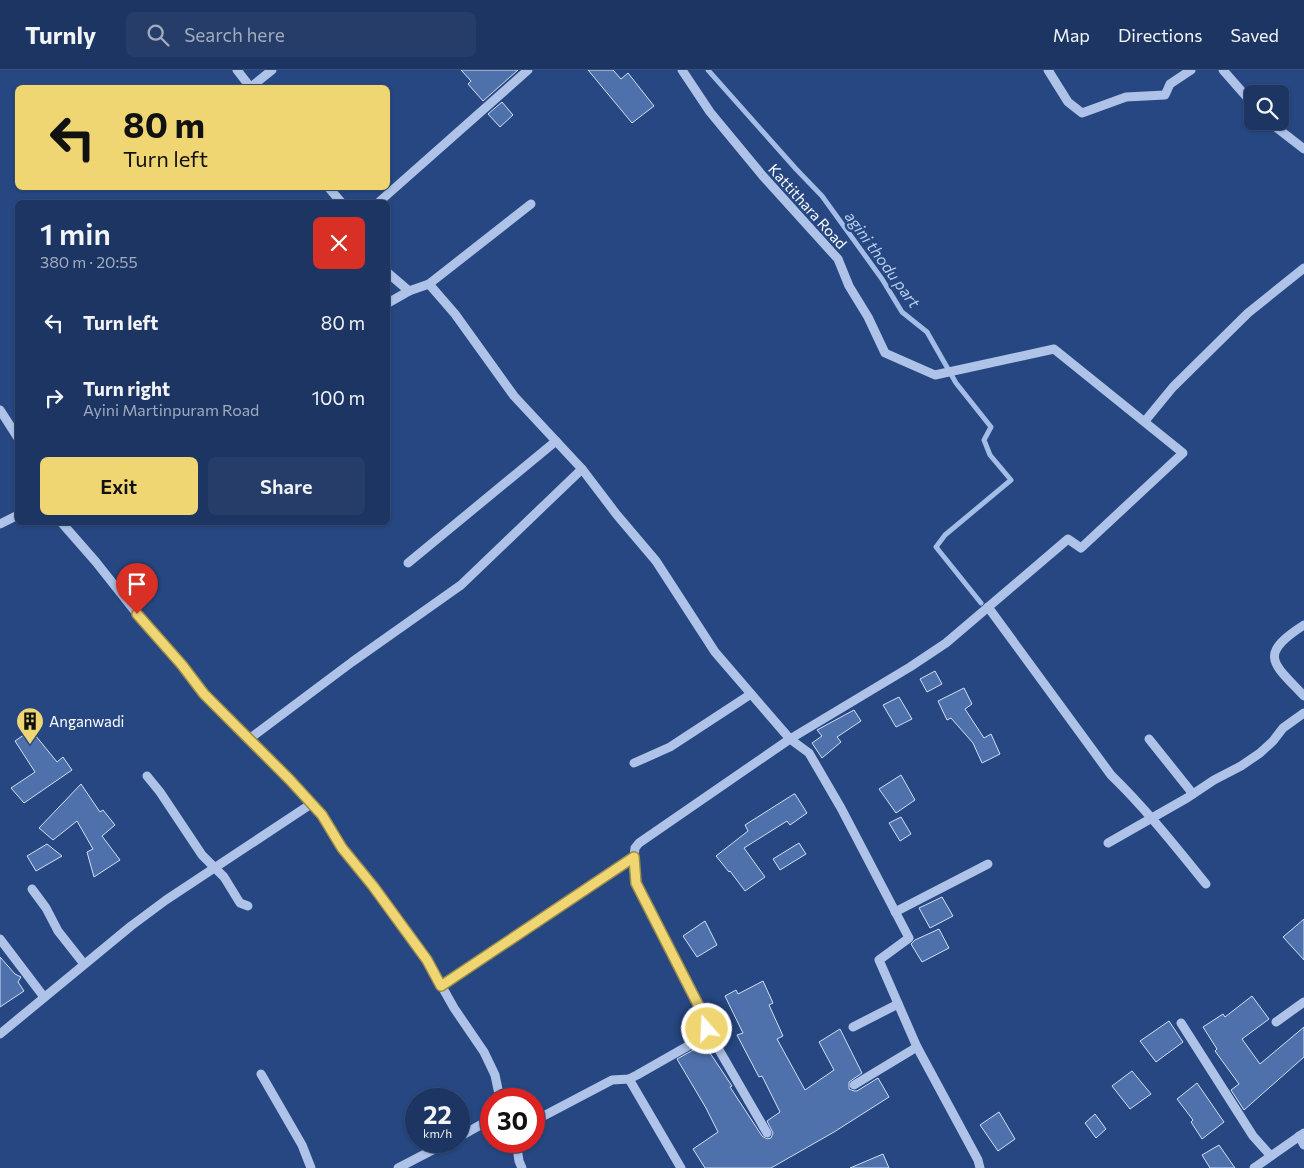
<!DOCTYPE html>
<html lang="en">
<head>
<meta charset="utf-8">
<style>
  :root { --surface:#1c3562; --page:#253d68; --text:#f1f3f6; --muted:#a0abbe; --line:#3a5077; --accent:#f0d673 }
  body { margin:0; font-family:Commissioner,sans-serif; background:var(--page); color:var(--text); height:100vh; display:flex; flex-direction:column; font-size:19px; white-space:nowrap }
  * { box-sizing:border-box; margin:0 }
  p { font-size:16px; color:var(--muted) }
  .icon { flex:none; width:28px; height:28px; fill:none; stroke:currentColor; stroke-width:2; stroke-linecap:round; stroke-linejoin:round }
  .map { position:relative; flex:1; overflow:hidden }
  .side { position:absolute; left:15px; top:130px; width:375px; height:325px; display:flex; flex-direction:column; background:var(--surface); border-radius:8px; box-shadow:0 1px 4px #0004,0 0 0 1px var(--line) }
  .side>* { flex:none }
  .top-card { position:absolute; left:15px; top:15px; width:375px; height:105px; border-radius:8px; box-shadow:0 1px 4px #0004,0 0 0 1px var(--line); background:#f0d673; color:#111; overflow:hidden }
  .fabs { position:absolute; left:1244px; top:15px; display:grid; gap:10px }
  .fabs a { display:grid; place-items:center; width:45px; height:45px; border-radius:8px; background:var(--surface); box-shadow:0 1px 4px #0004,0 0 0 1px var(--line); font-size:25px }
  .speed { position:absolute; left:405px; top:1018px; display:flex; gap:10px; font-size:25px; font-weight:700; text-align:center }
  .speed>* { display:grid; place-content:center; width:65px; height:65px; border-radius:50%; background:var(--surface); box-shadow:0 1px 4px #0004,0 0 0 1px var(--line); line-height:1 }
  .speed small { font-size:12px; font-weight:400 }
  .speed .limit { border:8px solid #d22; background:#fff; color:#111 }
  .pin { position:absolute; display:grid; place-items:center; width:42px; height:42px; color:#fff; margin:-51px -21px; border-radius:50% 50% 50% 0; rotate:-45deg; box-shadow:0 0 5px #0007 }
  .pin .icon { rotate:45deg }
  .me { position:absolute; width:55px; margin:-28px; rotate:341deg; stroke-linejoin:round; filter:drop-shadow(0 0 4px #0008) }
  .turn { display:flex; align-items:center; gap:18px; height:105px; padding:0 25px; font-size:22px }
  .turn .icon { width:65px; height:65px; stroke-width:2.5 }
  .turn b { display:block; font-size:35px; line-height:42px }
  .round { display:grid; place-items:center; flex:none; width:52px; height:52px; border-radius:8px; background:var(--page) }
  .summary { display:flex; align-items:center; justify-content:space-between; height:85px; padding:0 25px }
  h1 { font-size:30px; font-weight:600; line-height:38px }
  .primary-button { display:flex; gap:10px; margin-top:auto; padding:10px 25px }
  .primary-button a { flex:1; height:58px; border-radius:8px; background:var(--accent); color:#111; font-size:20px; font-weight:600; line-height:58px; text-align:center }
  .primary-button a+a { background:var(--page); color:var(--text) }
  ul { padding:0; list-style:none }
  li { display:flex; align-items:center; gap:15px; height:75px; padding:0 25px }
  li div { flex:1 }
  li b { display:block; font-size:19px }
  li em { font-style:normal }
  header { display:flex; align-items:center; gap:30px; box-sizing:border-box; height:70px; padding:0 25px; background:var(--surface); border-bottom:1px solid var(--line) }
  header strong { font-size:24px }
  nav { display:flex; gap:28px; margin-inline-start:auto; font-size:18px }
  .search { width:350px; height:45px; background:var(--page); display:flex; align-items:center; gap:12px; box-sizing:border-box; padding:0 18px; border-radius:8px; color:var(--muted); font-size:19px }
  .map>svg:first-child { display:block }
</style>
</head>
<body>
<header>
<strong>Turnly</strong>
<div class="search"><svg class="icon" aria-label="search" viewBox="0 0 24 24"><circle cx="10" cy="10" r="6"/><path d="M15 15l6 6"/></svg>Search here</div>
<nav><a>Map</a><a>Directions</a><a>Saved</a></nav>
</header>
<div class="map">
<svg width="1304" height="1098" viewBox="0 0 1304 1098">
  <rect width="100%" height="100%" fill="#264782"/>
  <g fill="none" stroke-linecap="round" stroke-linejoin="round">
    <polyline stroke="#a3bde7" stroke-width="5" points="708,0 796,99 822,126 882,209 902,242 927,262 956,313 991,357 984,370 990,385 1011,410 945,465 936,477 981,533"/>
  </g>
  <g fill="#4e70ab" stroke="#d2dff6">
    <polygon points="461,0 518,0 483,31 468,14 471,11"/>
    <polygon points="588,0 613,0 621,9 628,3 654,36 632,53"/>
    <polygon points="502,32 513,45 500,57 488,44"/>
    <polygon points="935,601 942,614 927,622 920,609"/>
    <polygon points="964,618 972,634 965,639 984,668 991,664 1000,684 982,693 973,673 951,648 947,650 938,631"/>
    <polygon points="899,627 912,649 896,657 883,635"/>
    <polygon points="854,640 861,651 837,667 841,672 822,688 812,673 822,666 817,660"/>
    <polygon points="31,660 57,692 63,687 72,700 24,733 11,718 35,702 15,671"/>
    <polygon points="901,705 915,730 896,743 879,719"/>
    <polygon points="81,714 100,742 103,740 115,755 102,766 120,790 94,807 87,782 93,779 77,751 53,770 39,758"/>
    <polygon points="794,724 795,724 807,743 790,755 787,751 744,778 765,807 745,821 730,801 729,802 716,786 748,761 745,755"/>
    <polygon points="901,747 911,764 900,771 889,753"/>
    <polygon points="799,773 806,784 780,800 773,789"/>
    <polygon points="47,774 62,786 36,801 27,786"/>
    <polygon points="942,827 953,846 930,858 919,838"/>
    <polygon points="1304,849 1304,890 1283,867"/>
    <polygon points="705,851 717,875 697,887 683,866"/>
    <polygon points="939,859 949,878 922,892 911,874 915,870"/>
    <polygon points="0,887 15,904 21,907 18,912 24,921 0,937"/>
    <polygon points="763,911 773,933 769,935 783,966 777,969 805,1020 834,1000 819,972 840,959 862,1003 849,1012 849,1019 854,1021 857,1021 878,1008 889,1027 834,1062 771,1098 705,1098 693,1079 718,1062 706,1038 677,989 704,974 732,1016 730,1017 762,1066 767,1069 771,1068 773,1063 767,1051 780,1042 762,1006 759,1007 737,965 743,963 725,926 736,920 738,924"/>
    <polygon points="1252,926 1269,949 1242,969 1260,994 1304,957 1304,987 1244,1040 1231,1020 1239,1014 1215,981 1217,979 1203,957 1223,944 1225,947"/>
    <polygon points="1169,951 1183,972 1156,992 1140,971"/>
    <polygon points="1132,1001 1151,1024 1130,1039 1112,1016"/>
    <polygon points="1197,1013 1224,1052 1202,1069 1191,1052 1193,1050 1177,1029"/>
    <polygon points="999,1042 1015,1069 998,1081 980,1055"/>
    <polygon points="1095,1044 1106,1059 1096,1068 1085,1053"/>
    <polygon points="1219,1075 1235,1098 1210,1098 1202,1085"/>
    <polygon points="883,1084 889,1098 850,1098"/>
  </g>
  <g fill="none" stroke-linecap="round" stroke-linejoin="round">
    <g stroke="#aec3e7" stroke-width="9">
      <polyline points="237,0 251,18"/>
      <polyline points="1048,0 1068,32 1082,43 1126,27 1165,25 1170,14 1191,0"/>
      <polyline points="1223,0 1252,33"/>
      <polyline points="251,17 272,0"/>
      <polyline points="1268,51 1304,79"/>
      <polyline points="329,118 341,132"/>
      <polyline points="379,132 528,0"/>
      <polyline points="388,203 409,221 429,214 455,244 514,326 582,399 617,445 656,491 715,582 790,669 809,683 841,738 909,868 879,890 917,977 978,1090 980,1098"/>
      <polyline points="429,214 531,134"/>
      <polyline points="388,233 409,221"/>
      <polyline points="0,340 18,368"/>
      <polyline points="1145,351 1173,317 1248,243 1304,198"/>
      <polyline points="61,452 96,492 149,559 182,595 204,624 290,710 322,745 342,778 373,816 427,890 454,938 484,982 495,1005 500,1029"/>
      <polyline points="0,454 18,445"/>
      <polyline points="408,493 556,371"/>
      <path d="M988,537L1111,705C1146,739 1176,777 1206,814"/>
      <path d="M1304,555C1257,585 1273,593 1304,626"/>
      <polyline points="249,669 352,592 461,515 582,399"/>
      <polyline points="1149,669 1193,724"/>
      <polyline points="634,693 670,677 751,624"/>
      <polyline points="147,706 160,722 202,785 224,807 240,833 248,836"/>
      <polyline points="1108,773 1187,728 1214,710 1241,696 1260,683 1273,671 1283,658 1304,643"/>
      <polyline points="32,819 46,838 58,861 84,894"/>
      <polyline points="895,842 988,794"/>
      <polyline points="0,869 44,927"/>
      <polyline points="441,916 634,787"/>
      <polyline points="1276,952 1304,932"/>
      <polyline points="1181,953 1253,1066 1271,1086"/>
      <polyline points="853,957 898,934"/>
      <polyline points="707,959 767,1063"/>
      <polyline points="0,964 131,856 166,830 311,734"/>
      <polyline points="261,1004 302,1075 311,1098"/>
      <polyline points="629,1009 681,1098"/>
      <polyline points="854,1015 917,977"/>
      <polyline points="534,1051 612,1010 629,1009 637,1005 702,968 707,959 706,950 636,813 634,787 635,778 639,773 790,669 910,597 946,573 1068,469 1081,478 1183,383 1054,279 935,305 885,283 868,247 849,216 838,189 762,105 710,42 682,0"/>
      <polyline points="1299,1066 1304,1075"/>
      <polyline points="459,1067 491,1049"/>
      <polyline points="516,1071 519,1091 522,1098"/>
      <polyline points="398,1098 450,1071"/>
      <polyline points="1254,1098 1304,1063"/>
    </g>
  </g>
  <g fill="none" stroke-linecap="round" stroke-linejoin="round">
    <g stroke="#9c8b4b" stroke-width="12">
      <polyline id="route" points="137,544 182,595 204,624 290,710 322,745 342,778 373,816 427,890 441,916 634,787 636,813 706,950 707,959"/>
    </g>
    <use href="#route" stroke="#f0d673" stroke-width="9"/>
  </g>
  <defs>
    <g id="building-pin" transform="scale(1.4375)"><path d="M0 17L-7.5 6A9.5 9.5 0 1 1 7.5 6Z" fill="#f0d673" stroke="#264782"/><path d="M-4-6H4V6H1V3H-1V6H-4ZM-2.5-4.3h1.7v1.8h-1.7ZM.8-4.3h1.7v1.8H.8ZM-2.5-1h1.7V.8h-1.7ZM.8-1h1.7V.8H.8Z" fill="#111"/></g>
  </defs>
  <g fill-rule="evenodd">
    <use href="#building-pin" x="30" y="651"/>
  </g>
  <g text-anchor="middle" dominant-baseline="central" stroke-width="5" stroke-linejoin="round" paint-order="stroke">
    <g font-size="15" fill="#fff" stroke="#264782">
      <text transform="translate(808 136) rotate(48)">Kattithara Road</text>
    </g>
    <g font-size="15" fill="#fff" stroke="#264782" text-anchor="start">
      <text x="49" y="651">Anganwadi</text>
    </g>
    <g font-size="16" font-style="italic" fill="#baceee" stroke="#264782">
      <text transform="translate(883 189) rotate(54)">agini thodu part</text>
    </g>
  </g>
</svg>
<div class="fabs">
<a><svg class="icon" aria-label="search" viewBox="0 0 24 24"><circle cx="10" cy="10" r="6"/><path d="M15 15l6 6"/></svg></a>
</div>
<div class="speed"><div>22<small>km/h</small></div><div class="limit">30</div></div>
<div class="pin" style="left:137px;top:544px;background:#d93025"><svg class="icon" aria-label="arrive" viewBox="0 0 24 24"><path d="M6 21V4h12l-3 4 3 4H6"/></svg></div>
<svg class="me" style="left:707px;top:959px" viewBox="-20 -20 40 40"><circle r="17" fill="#f0d673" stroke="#fff" stroke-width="3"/><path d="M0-11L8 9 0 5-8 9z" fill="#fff"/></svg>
<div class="top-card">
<div class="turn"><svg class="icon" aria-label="left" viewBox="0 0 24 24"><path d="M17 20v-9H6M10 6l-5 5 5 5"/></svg><div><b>80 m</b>Turn left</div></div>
</div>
<section class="side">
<div class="summary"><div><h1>1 min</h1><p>380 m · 20:55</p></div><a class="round" style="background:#d93025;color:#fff"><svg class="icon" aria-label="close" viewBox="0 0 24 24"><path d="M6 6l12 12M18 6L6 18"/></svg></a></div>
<ul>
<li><svg class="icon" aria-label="left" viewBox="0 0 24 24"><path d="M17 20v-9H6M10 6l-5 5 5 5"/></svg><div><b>Turn left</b></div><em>80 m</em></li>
<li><svg class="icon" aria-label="right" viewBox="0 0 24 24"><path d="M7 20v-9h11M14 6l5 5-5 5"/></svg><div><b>Turn right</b><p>Ayini Martinpuram Road</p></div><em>100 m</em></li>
</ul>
<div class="primary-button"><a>Exit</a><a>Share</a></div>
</section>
</div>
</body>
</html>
